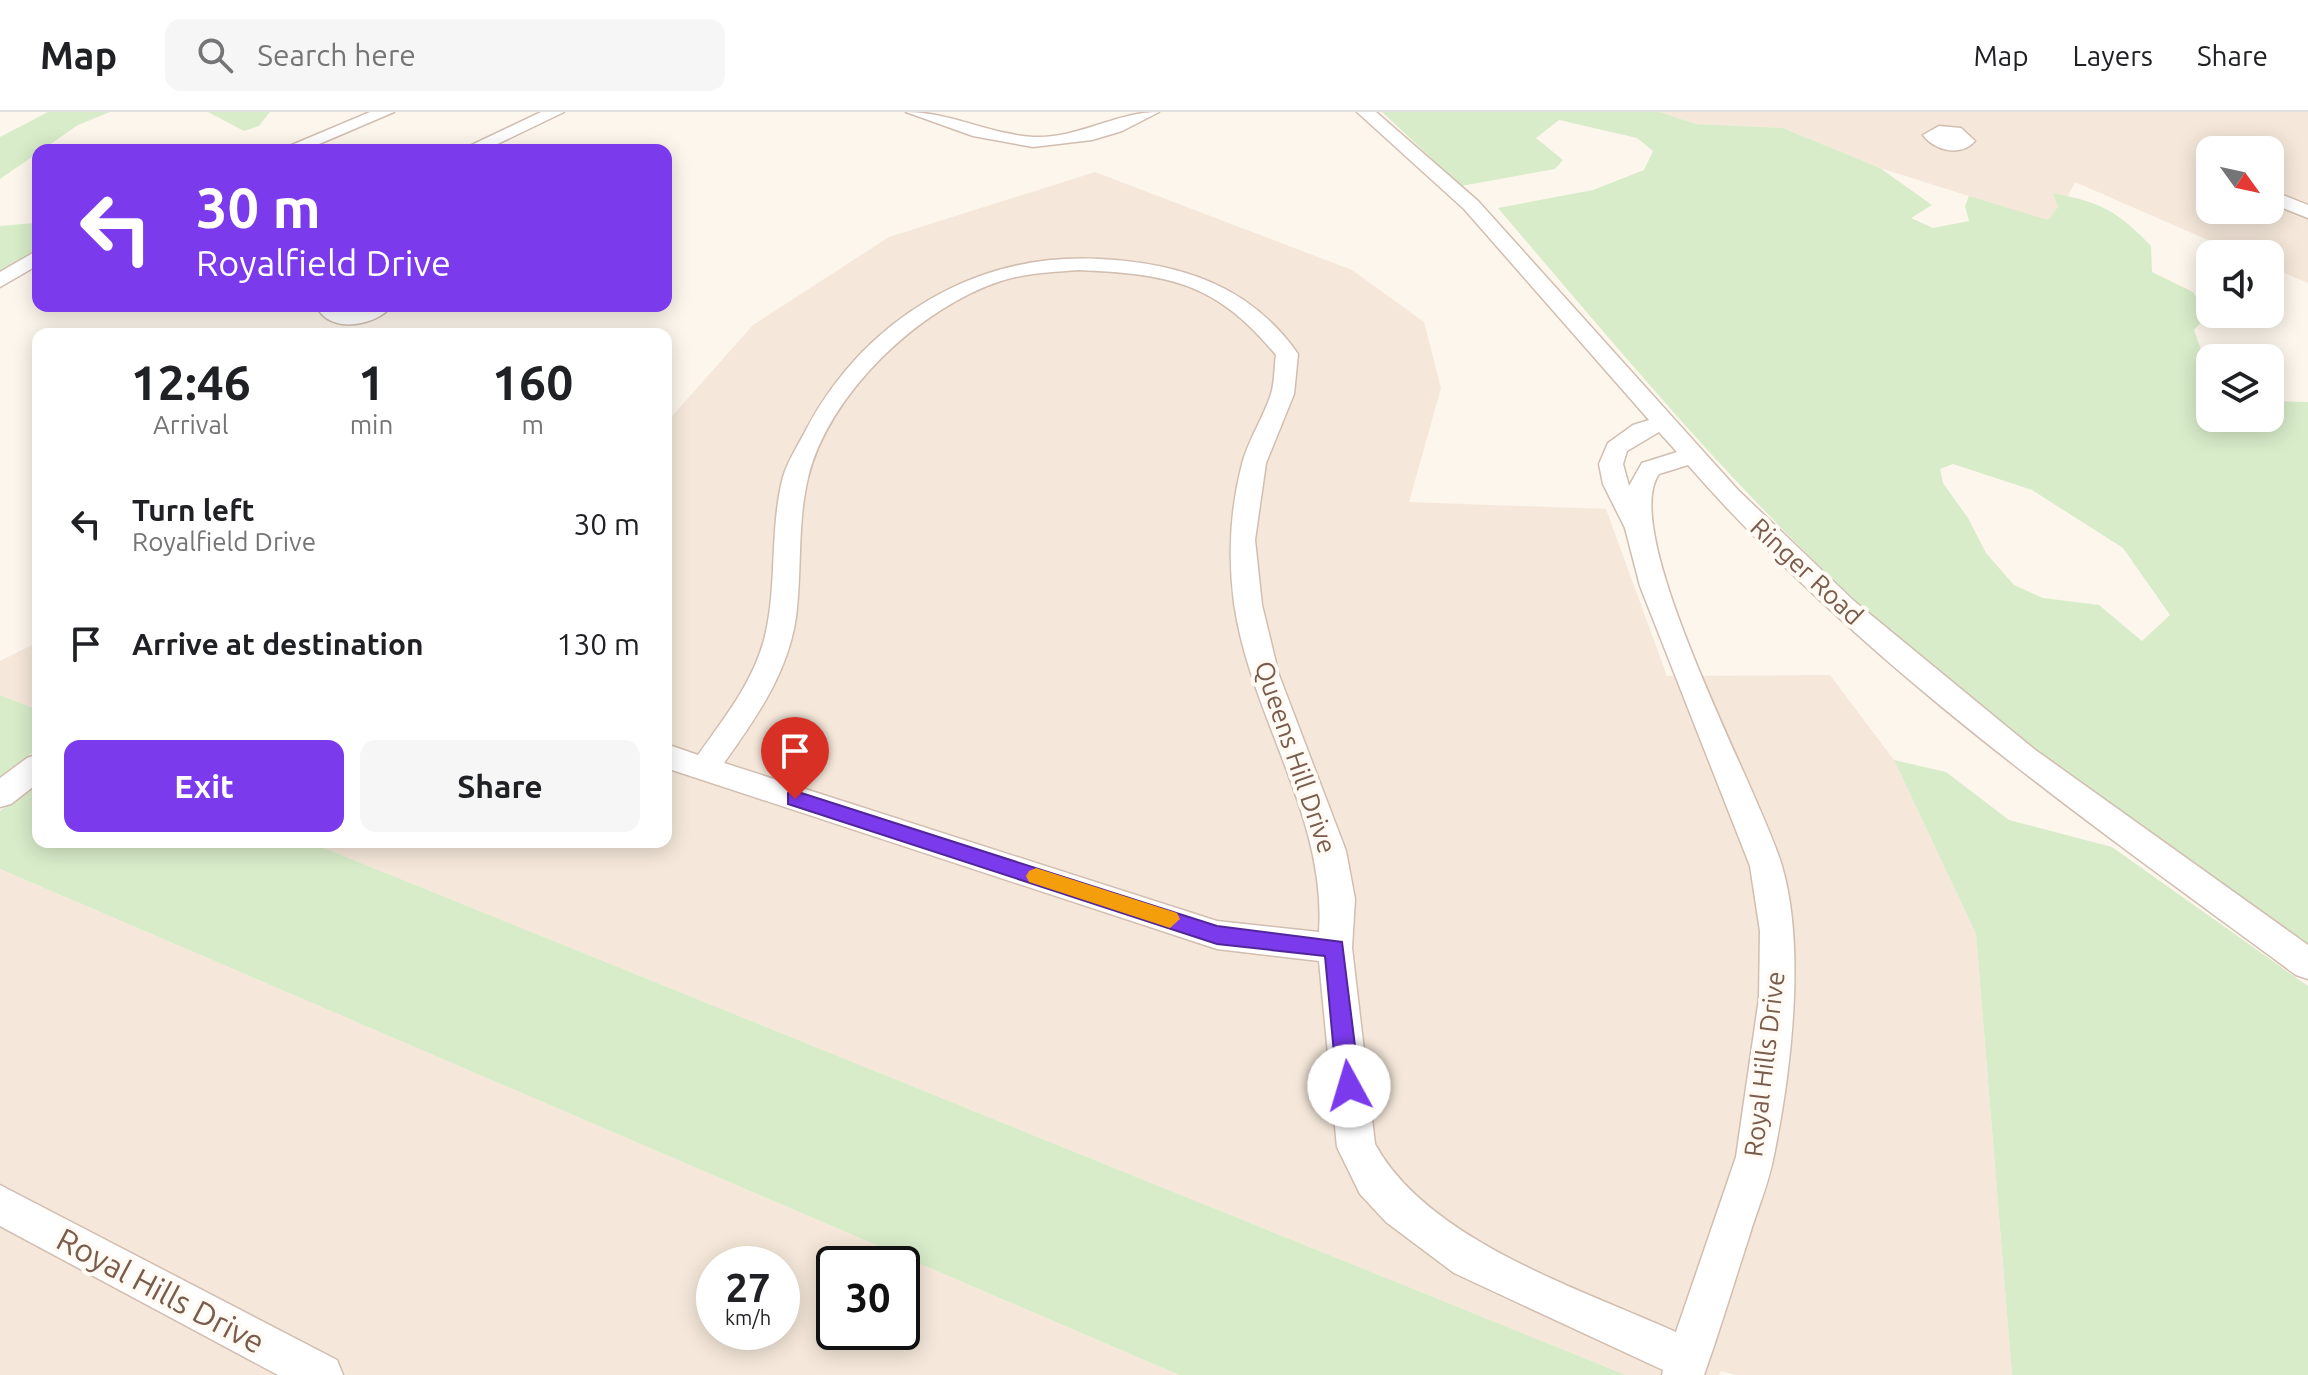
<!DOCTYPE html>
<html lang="en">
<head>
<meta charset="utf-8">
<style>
  :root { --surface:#fff; --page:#f6f6f6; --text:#202124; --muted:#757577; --line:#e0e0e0; --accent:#7c3aed }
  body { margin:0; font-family:Ubuntu,sans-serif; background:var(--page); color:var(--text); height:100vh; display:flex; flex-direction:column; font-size:30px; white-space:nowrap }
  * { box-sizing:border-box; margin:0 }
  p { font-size:26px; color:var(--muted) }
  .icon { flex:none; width:44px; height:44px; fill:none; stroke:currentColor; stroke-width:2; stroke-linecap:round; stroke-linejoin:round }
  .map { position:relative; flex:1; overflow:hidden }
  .panel { position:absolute; left:32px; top:216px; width:640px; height:520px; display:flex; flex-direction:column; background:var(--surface); border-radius:16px; box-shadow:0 4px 20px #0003 }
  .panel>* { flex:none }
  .banner { position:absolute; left:32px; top:32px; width:640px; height:168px; border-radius:16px; box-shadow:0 4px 20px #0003; background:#7c3aed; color:#fff; overflow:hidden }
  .needle { width:52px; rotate:123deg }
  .tools { position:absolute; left:2196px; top:24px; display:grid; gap:16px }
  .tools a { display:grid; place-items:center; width:88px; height:88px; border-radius:16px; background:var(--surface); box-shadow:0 4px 20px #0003; font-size:40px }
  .speed { position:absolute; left:696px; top:1134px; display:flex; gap:16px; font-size:40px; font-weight:700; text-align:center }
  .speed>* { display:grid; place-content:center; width:104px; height:104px; border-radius:50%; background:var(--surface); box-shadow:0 4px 20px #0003; line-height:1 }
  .speed small { font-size:20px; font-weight:400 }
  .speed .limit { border:4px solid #111; border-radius:12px; background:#fff; color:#111 }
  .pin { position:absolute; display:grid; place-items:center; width:68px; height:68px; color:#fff; margin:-82px -34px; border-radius:50% 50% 50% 0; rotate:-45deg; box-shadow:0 0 8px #0007 }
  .pin .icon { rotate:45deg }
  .me { position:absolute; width:88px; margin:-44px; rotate:354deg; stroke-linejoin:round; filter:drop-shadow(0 0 6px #0008) }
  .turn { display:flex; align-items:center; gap:28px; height:168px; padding:0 32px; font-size:36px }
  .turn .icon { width:104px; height:104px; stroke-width:2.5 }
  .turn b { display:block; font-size:56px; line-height:68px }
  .eta { display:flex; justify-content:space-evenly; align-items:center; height:136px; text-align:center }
  .eta b { font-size:48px; font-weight:600; line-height:56px }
  .cta { display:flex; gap:16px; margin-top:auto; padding:16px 32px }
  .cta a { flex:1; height:92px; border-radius:16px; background:var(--accent); color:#fff; font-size:32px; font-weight:600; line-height:92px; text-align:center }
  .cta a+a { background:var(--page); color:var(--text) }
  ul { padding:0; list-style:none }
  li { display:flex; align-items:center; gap:24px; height:120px; padding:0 32px }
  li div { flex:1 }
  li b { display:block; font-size:30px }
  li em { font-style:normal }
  header { display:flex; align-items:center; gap:48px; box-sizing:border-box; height:112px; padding:0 40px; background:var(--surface); border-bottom:2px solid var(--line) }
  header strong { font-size:38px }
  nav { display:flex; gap:44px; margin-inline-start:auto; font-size:28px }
  .search { width:560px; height:72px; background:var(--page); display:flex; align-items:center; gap:20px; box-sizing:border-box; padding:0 28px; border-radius:16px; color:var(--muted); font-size:30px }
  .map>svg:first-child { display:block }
</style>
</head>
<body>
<header>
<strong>Map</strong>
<div class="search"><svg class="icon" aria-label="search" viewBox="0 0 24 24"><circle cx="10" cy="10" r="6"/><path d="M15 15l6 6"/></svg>Search here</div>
<nav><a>Map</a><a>Layers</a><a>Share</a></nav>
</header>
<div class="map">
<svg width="2308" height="1263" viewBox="0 0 2308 1263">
  <rect width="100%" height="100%" fill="#fdf6ec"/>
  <g fill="#f5e8da" fill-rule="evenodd">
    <path d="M1660,0H2308V171L2270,155V142H2240L2075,70L2068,84L2054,82L2058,95L2048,109L1880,56L1783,16L1696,12ZM2210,38H2270V98H2210Z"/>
    <polygon points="1095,60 1352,158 1424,210 1441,276 1409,390 1606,397 1667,564 1830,563 1894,648 1976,822 2012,1263 1736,1263 1721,1259 1719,1263 1626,1263 309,730 666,730 666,311 753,213 889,125"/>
    <polygon points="38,530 38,598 0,583 0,549"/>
    <path d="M0,757L1179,1263H0ZM714,1152H782V1220H714ZM834,1152H902V1220H834Z"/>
  </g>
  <g fill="#d8ecc9" fill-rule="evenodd">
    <polygon points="48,0 110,0 78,13 0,67 0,25"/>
    <polygon points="208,0 270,0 259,14 244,19"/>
    <path d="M1382,0H1660L1696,12L1783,16L1880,56L1932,93L1911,106L1933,116L1969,109L1965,94L1969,84L2048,108L2058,95L2053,81C2100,90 2118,99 2151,134L2152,160L2193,180L2207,204L2194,218L2210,263V306H2270V289L2308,290V832C2171,734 2028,640 1901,529C1752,400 1626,246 1498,96L1593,78L1644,58L1653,39L1637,26L1559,8L1536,26L1563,48L1555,57L1461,74ZM1953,352L2032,378L2123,436L2170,503L2142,529L2099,493L2043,486L2014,473L1986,441L1968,406L1943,371L1940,357Z"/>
    <polygon points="38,107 38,136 0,159 0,114 34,111"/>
    <polygon points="0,583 38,598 38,636 0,666"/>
    <polygon points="1894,648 1946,660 2009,708 2112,735 2308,874 2308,1263 2012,1263 1976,822"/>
    <polygon points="38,668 38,730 309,730 1626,1263 1179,1263 0,757 0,699"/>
  </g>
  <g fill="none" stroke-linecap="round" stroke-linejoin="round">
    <g stroke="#d1beb0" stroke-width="3">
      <g id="minor">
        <polygon points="370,0 394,0 305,38 280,38"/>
        <polygon points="541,0 564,0 485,38 461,38"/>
        <path d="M906,0C950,0 989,22 1033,25C1078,27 1115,0 1159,0L1122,19L1092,28L1033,35L973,24Z"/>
        <path d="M1357,0H1376L1478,89L1738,378L1854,489L2034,637L2308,833V867L2296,863C2083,706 1863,553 1688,353L1659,362C1617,421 1761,681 1782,754C1806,836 1791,960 1774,1043C1769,1071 1757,1098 1749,1125C1734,1171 1720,1218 1704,1263H1662L1663,1258L1454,1161L1386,1110L1360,1082L1337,1035L1319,849L1217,837L666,656V632L698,643C724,606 752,572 764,528C778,475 769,419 783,365C788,348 799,332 807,316C865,208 975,140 1099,147C1180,151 1250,173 1298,242L1294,282L1266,351L1255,428L1262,493L1279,563L1346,739L1355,787L1352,836L1375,1032C1427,1128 1580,1177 1676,1220L1736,1045L1759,886L1760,819L1750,754L1640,474L1625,416L1603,372L1599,352L1608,331L1633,313L1649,308L1464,97ZM1079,158C1169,162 1216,170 1276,243C1274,256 1275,272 1270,285C1262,308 1248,329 1242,352C1230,398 1228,445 1234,491C1250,604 1327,705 1319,820L1217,809L724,651C756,606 788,561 796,505C802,459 797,412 808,366C828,282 920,195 1001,169C1026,161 1052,160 1079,158ZM1659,320L1677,340L1642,351L1629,374L1623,352L1627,339Z"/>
        <path d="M1939,14L1961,16L1975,29C1961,45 1935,39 1923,23Z"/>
        <polygon points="2270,78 2308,93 2308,106 2270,91"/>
        <polygon points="38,138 38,153 0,175 0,160"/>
        <path d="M322,194H344L342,199C359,201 374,194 392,194C376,213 336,221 320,200Z"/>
        <polygon points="38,642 38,671 11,692 0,695 0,666 27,646"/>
        <polygon points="0,1073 337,1248 343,1263 278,1263 0,1114"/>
      </g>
    </g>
    <use href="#minor" fill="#fff" fill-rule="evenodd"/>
  </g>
  <polygon fill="#7c3aed" stroke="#51269a" stroke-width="2" points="795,679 1217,814 1342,830 1360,974 1357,981 1349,984 1341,981 1337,974 1325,844 1217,832 788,692 788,681"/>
  <polygon fill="#f59e0b" points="1036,756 1177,801 1180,807 1170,816 1029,770 1026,764 1029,759"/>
  <g text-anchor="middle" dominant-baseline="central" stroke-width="8" stroke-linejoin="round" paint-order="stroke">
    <g font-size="26" fill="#7a5c4d" stroke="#fffaf3">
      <text transform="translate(1807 459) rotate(43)">Ringer Road</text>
      <text transform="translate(1296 645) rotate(71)">Queens Hill Drive</text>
      <text transform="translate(1764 952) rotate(-83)">Royal Hills Drive</text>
    </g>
    <g font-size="32" fill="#7a5c4d" stroke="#fffaf3">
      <text transform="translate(161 1178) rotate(28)">Royal Hills Drive</text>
    </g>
  </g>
</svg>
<div class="tools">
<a><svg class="needle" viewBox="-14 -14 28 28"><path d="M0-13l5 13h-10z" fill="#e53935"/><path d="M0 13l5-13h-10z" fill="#757577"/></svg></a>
<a><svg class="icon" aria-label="sound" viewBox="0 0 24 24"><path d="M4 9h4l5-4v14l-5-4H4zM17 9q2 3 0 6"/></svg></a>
<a><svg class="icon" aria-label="layers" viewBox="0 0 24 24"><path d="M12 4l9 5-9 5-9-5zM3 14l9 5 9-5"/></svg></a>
</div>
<div class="speed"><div>27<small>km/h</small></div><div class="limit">30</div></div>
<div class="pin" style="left:795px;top:687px;background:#d93025"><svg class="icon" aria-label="arrive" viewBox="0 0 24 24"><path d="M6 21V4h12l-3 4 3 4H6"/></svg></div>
<svg class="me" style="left:1349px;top:974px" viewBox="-20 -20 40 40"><circle r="19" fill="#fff"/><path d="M0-13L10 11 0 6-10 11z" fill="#7c3aed"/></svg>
<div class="banner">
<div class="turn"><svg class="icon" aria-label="left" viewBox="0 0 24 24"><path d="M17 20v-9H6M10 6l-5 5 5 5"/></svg><div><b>30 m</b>Royalfield Drive</div></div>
</div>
<section class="panel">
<div class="eta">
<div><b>12:46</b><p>Arrival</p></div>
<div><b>1</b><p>min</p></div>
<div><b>160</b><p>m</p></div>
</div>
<ul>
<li><svg class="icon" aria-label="left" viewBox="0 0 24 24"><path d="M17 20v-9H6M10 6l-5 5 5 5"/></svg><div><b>Turn left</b><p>Royalfield Drive</p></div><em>30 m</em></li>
<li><svg class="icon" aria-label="arrive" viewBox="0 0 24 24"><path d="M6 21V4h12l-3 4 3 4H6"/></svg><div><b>Arrive at destination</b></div><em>130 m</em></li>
</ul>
<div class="cta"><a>Exit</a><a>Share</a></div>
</section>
</div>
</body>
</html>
